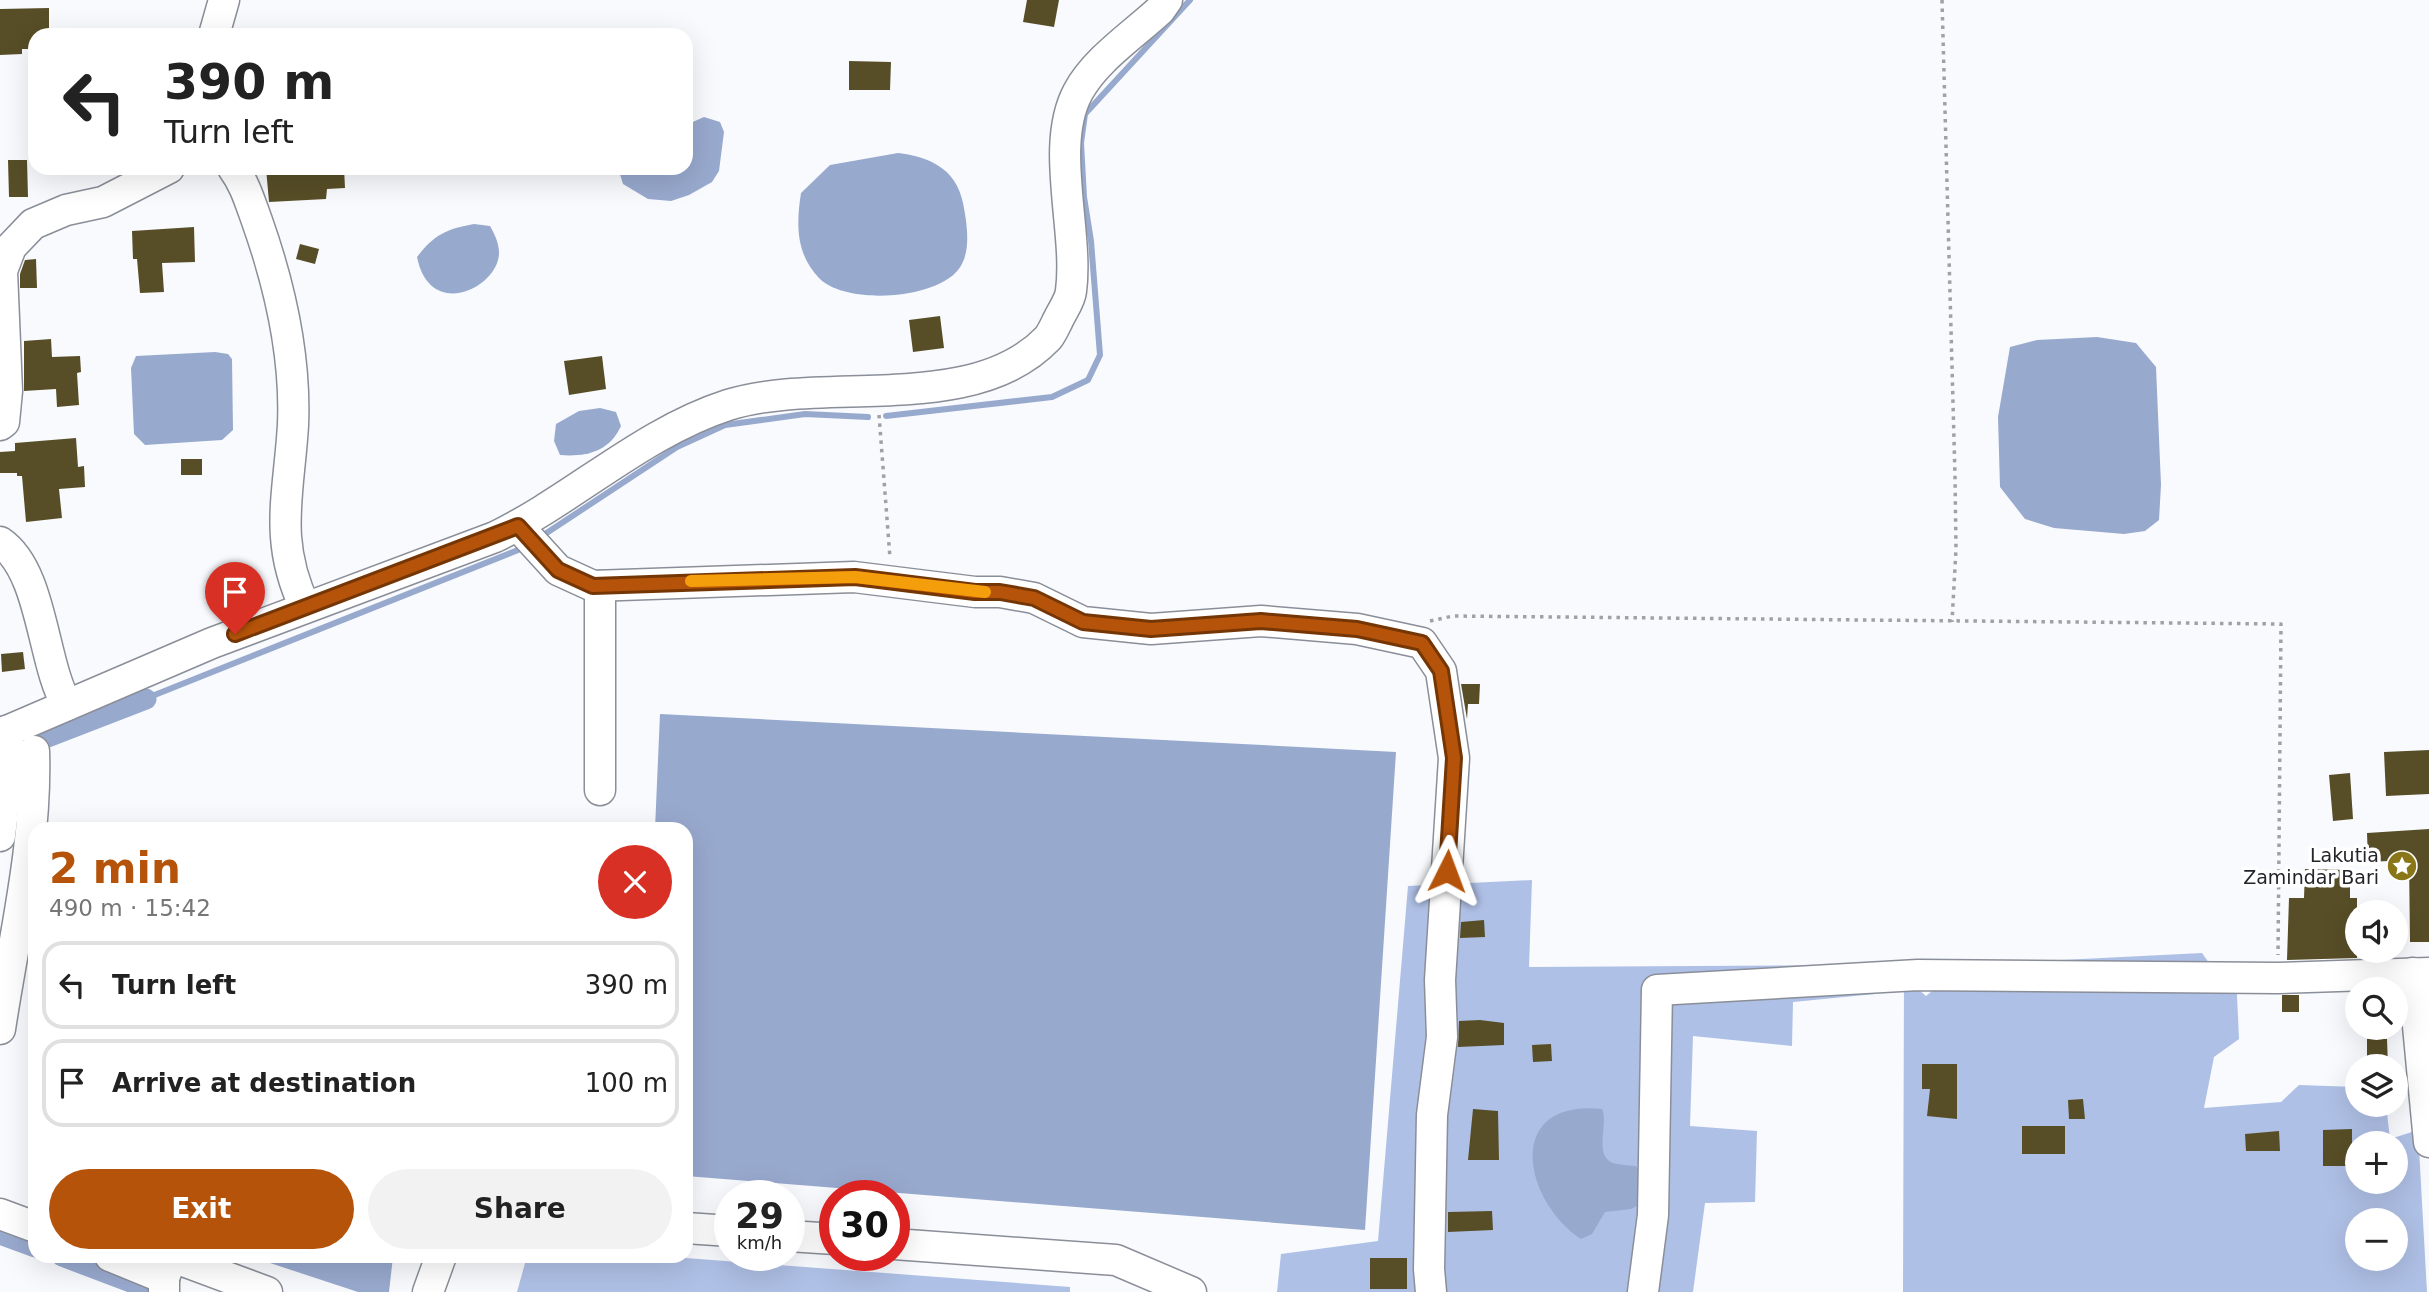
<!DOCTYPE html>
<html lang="en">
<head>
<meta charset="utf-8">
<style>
  :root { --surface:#fff; --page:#f2f2f2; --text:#222; --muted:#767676; --line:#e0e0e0; --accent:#b45309 }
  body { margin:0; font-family:"DejaVu Sans",sans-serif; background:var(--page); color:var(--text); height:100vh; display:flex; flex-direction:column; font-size:26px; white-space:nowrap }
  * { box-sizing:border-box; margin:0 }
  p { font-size:23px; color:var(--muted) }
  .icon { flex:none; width:38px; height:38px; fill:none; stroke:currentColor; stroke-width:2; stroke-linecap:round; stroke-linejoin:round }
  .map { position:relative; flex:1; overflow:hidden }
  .side { position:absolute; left:28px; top:822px; width:665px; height:441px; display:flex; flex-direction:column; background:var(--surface); border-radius:21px; box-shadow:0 7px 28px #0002 }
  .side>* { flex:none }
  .top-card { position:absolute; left:28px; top:28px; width:665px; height:147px; border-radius:21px; box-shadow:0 7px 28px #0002; background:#fff; color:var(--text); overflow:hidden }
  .tools { position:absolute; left:2345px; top:900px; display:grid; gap:14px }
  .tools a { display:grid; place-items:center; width:63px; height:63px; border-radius:50%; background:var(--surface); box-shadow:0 7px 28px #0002; font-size:35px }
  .speed { position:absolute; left:714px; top:1180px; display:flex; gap:14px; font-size:35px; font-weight:700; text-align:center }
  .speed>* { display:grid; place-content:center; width:91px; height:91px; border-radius:50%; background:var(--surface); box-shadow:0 7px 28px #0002; line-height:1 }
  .speed small { font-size:18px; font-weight:400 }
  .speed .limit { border:10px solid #d22; background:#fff; color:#111 }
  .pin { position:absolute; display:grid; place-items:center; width:60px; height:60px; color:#fff; margin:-72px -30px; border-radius:50% 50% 50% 0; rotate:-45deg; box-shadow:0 0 7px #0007 }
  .pin .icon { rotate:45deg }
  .me { position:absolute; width:77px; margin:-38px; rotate:3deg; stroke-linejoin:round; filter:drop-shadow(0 0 5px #0008) }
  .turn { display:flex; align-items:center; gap:24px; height:147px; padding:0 21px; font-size:32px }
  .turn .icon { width:91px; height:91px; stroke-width:2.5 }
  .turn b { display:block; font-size:49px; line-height:60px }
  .round { display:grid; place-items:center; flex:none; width:74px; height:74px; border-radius:37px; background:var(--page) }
  .head { display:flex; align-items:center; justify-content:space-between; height:119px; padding:0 21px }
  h1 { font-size:42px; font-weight:800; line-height:52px; color:var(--accent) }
  .primary-button { display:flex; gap:14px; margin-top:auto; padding:14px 21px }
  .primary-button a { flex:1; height:80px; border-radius:42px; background:var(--accent); color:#fff; font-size:28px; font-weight:800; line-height:80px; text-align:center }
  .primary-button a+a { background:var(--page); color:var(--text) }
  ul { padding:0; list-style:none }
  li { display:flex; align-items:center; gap:21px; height:88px; margin:0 14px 10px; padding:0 7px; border:4px solid var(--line); border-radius:21px }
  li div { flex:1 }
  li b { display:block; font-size:26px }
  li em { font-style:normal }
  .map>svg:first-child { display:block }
</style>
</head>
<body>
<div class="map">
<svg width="2429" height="1292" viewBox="0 0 2429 1292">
  <rect width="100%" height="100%" fill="#f8fafe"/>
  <g fill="#afc0e6" fill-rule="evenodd">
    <polygon points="1532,880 1529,967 1878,965 1875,994 1793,1002 1792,1046 1693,1036 1690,1126 1757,1131 1755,1202 1705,1203 1693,1292 1277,1292 1281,1254 1378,1241 1408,886"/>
    <path d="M2202,953L2217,974L2236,973L2239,1039L2214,1057L2204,1108L2281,1102L2299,1085L2357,1087V1104H2386L2390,1139L2418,1130L2427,1292H1903L1904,977L1926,996L1963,965ZM2357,1143H2396V1181H2357ZM2357,1220H2396V1258H2357Z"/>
    <polygon points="527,1256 673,1257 1070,1287 1070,1292 517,1292"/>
  </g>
  <g fill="#98a9ce">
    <polygon points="704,117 720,122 724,132 719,171 712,182 689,195 671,201 648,199 623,184 618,168 686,168 686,125"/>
    <path d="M898,153C929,157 956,168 963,203C967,223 972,253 958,270C934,300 845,305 819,278C796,254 796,225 801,193L830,165Z"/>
    <path d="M474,224L490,226C494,233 499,243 499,252C500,287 430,322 417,257C434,235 446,229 474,224Z"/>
    <polygon points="2097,337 2136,343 2156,367 2161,485 2159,520 2145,531 2124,534 2054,528 2025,519 2000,487 1998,417 2010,347 2037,340"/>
    <polygon points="215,352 228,354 232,359 233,430 222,440 145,445 134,434 131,368 136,356"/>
    <path d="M600,408L616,412L621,426C609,452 586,457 560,455L554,441L556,424L579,411Z"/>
    <polygon points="660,714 1396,752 1365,1230 686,1176 686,830 655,829"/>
    <path d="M1602,1109C1609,1124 1593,1155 1613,1163C1620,1165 1629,1165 1636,1166L1642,1178L1639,1205L1631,1209L1605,1212L1592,1234L1581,1239C1523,1201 1503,1099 1602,1109Z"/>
    <polygon points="268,1257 393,1257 389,1292 358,1292 267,1262"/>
  </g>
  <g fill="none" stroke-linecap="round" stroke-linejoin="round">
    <g stroke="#98a9ce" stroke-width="6">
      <polyline points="886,416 1052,397 1088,380 1100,355 1091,241 1084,197 1081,143 1085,114 1190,0"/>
      <polyline points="542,536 677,447 725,425 805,414 868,417"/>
      <polyline points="137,702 523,548"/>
    </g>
    <g stroke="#98a9ce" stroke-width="21">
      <polyline points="25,758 27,745 146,699"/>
      <polyline points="0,1234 35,1247"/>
      <polyline points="62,1256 136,1284 145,1292"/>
    </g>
  </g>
  <g fill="#574e27">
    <polygon points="1027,0 1059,0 1054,27 1023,22"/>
    <polygon points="49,8 49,35 35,35 35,49 22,49 22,54 0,55 0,9"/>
    <polygon points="849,61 891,62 890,90 849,90"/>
    <polygon points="8,160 27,160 28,197 9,197"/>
    <polygon points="266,168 344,168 345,188 327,189 326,199 269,202"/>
    <polygon points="194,227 195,262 162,263 164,292 140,293 137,259 133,259 132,231"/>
    <polygon points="300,244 319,249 315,264 296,259"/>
    <polygon points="36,259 37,288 20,288 20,274 25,260"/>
    <polygon points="940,316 944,348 913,352 909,320"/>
    <polygon points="51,339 52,357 80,356 81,372 77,373 79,405 57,407 56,389 24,391 24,341"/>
    <polygon points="602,356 606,389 569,395 564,361"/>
    <polygon points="76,438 78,467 84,466 85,487 59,489 62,518 26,522 22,476 17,476 17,473 0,473 0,452 15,451 15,443"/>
    <rect x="181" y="459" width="21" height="16"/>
    <polygon points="23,652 25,669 2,672 1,654"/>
    <polygon points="1461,684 1480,684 1479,704 1468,704 1467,719"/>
    <polygon points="2429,750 2429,794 2386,796 2384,752"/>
    <polygon points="2350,773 2353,819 2333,821 2329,775"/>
    <polygon points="2429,829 2429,942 2410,942 2409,860 2368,862 2367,833"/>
    <polygon points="2305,869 2350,870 2350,898 2357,898 2357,958 2287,960 2289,898 2304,898"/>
    <polygon points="1484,920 1485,937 1460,938 1461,922"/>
    <rect x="2282" y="995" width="17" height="17"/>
    <polygon points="1480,1020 1504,1023 1504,1045 1458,1047 1459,1021"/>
    <polygon points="2367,1039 2387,1039 2388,1066 2367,1066"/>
    <polygon points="1551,1044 1552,1061 1533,1062 1532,1045"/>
    <polygon points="1922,1064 1957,1064 1957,1119 1927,1116 1930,1089 1922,1089"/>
    <polygon points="2083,1099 2085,1119 2069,1119 2068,1100"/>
    <polygon points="1473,1109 1498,1111 1499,1160 1468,1160"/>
    <rect x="2022" y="1126" width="43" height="28"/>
    <polygon points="2352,1129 2352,1166 2323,1166 2323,1130"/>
    <polygon points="2279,1131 2280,1151 2246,1151 2245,1134"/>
    <polygon points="1492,1211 1493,1230 1448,1232 1448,1212"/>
    <rect x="1370" y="1258" width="37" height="31"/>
  </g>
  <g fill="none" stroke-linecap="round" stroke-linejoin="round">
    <g stroke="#8a8e98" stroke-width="33">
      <g id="minor">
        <polyline points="214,35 224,0"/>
        <path d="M233,168C245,184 250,202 257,221C280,286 296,355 293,425C289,494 273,540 305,607"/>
        <polyline points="0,425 4,422 7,391 2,271 11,247 33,224 66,210 103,202 169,168"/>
        <polyline points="518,526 558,570 593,586 854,577 975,592 1000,592 1034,598 1083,622 1151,629 1261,621 1357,629 1422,643 1441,671 1454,758 1440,980 1442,1037 1432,1115 1429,1269 1431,1292"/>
        <path d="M0,542C43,571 42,663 67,705"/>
        <polyline points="600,586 600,790"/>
        <path d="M0,734L212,643L495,537C575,498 642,433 728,405C823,375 973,417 1048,338C1052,333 1055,326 1058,320C1062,311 1070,301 1071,291C1079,231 1049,146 1078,92C1095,60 1133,35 1160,10L1167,0"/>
        <polyline points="0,836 10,753 6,731"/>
        <polyline points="2413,973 2429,1142"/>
        <path d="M0,1029C14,936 37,845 34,751"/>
        <polyline points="0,1214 35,1227"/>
        <polyline points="686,1228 730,1231"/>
        <polyline points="789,1236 835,1239"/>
        <polyline points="894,1244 1116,1260 1191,1292"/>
        <polyline points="110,1256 164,1278 164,1292"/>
        <polyline points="164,1278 168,1267 178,1259 267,1292"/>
        <polyline points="428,1292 441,1256"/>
        <polyline points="1643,1292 1653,1215 1657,990 1918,975 2278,978 2429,973"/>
      </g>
    </g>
    <g stroke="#9fa1a5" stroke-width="3.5" stroke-dasharray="3.5 5" stroke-linecap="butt">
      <polyline points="1942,0 1955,476 1956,549 1952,622"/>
      <polyline points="879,415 890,558"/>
      <polyline points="1430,621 1453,616 2281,624 2278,955"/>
    </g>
    <use href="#minor" stroke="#fff" stroke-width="30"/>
  </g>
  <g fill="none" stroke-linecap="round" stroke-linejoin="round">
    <g stroke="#753606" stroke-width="18">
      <polyline id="route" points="235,634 518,526 558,570 593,586 855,577 975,592 1000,592 1034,598 1083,622 1151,629 1261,621 1357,629 1422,643 1441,671 1454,758 1447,871"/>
    </g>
    <use href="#route" stroke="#b45309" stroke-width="12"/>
    <polyline stroke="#f59e0b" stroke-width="12" points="691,581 855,577 985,592"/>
  </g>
  <defs>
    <g id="sight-disc" transform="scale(1.575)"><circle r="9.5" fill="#897619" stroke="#fff"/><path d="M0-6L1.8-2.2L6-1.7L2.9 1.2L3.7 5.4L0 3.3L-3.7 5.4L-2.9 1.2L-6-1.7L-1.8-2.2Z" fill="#fff"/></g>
  </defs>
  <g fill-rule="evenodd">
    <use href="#sight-disc" x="2402" y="866"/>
  </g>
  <g text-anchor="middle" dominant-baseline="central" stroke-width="7" stroke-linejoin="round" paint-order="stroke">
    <g font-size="19" fill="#232529" stroke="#fff" text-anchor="end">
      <text x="2379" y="855">Lakutia<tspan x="2379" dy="22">Zamindar Bari</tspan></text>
    </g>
  </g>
</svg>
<div class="tools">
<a><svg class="icon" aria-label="sound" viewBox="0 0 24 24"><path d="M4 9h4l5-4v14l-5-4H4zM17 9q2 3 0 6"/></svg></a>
<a><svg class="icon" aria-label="search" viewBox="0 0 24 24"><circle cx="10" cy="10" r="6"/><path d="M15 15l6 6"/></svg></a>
<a><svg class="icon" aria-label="layers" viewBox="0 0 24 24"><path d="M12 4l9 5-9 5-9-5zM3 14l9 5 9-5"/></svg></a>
<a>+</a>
<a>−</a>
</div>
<div class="speed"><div>29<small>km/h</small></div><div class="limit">30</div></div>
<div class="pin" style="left:235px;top:634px;background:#d93025"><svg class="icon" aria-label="arrive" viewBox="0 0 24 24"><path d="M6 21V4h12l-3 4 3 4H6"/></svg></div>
<svg class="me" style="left:1447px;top:871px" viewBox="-20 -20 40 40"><path d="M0-17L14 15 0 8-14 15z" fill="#b45309" stroke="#fff" stroke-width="4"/></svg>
<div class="top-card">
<div class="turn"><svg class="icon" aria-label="left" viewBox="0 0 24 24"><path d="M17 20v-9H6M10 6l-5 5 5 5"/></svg><div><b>390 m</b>Turn left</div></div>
</div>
<section class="side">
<div class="head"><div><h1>2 min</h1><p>490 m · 15:42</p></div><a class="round" style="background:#d93025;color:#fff"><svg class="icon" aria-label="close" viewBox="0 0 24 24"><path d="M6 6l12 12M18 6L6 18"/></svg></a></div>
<ul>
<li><svg class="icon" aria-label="left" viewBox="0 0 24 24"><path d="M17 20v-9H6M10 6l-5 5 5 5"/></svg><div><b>Turn left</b></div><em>390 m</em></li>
<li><svg class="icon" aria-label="arrive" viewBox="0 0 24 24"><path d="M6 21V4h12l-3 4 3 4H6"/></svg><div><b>Arrive at destination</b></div><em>100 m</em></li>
</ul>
<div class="primary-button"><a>Exit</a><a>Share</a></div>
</section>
</div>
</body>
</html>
